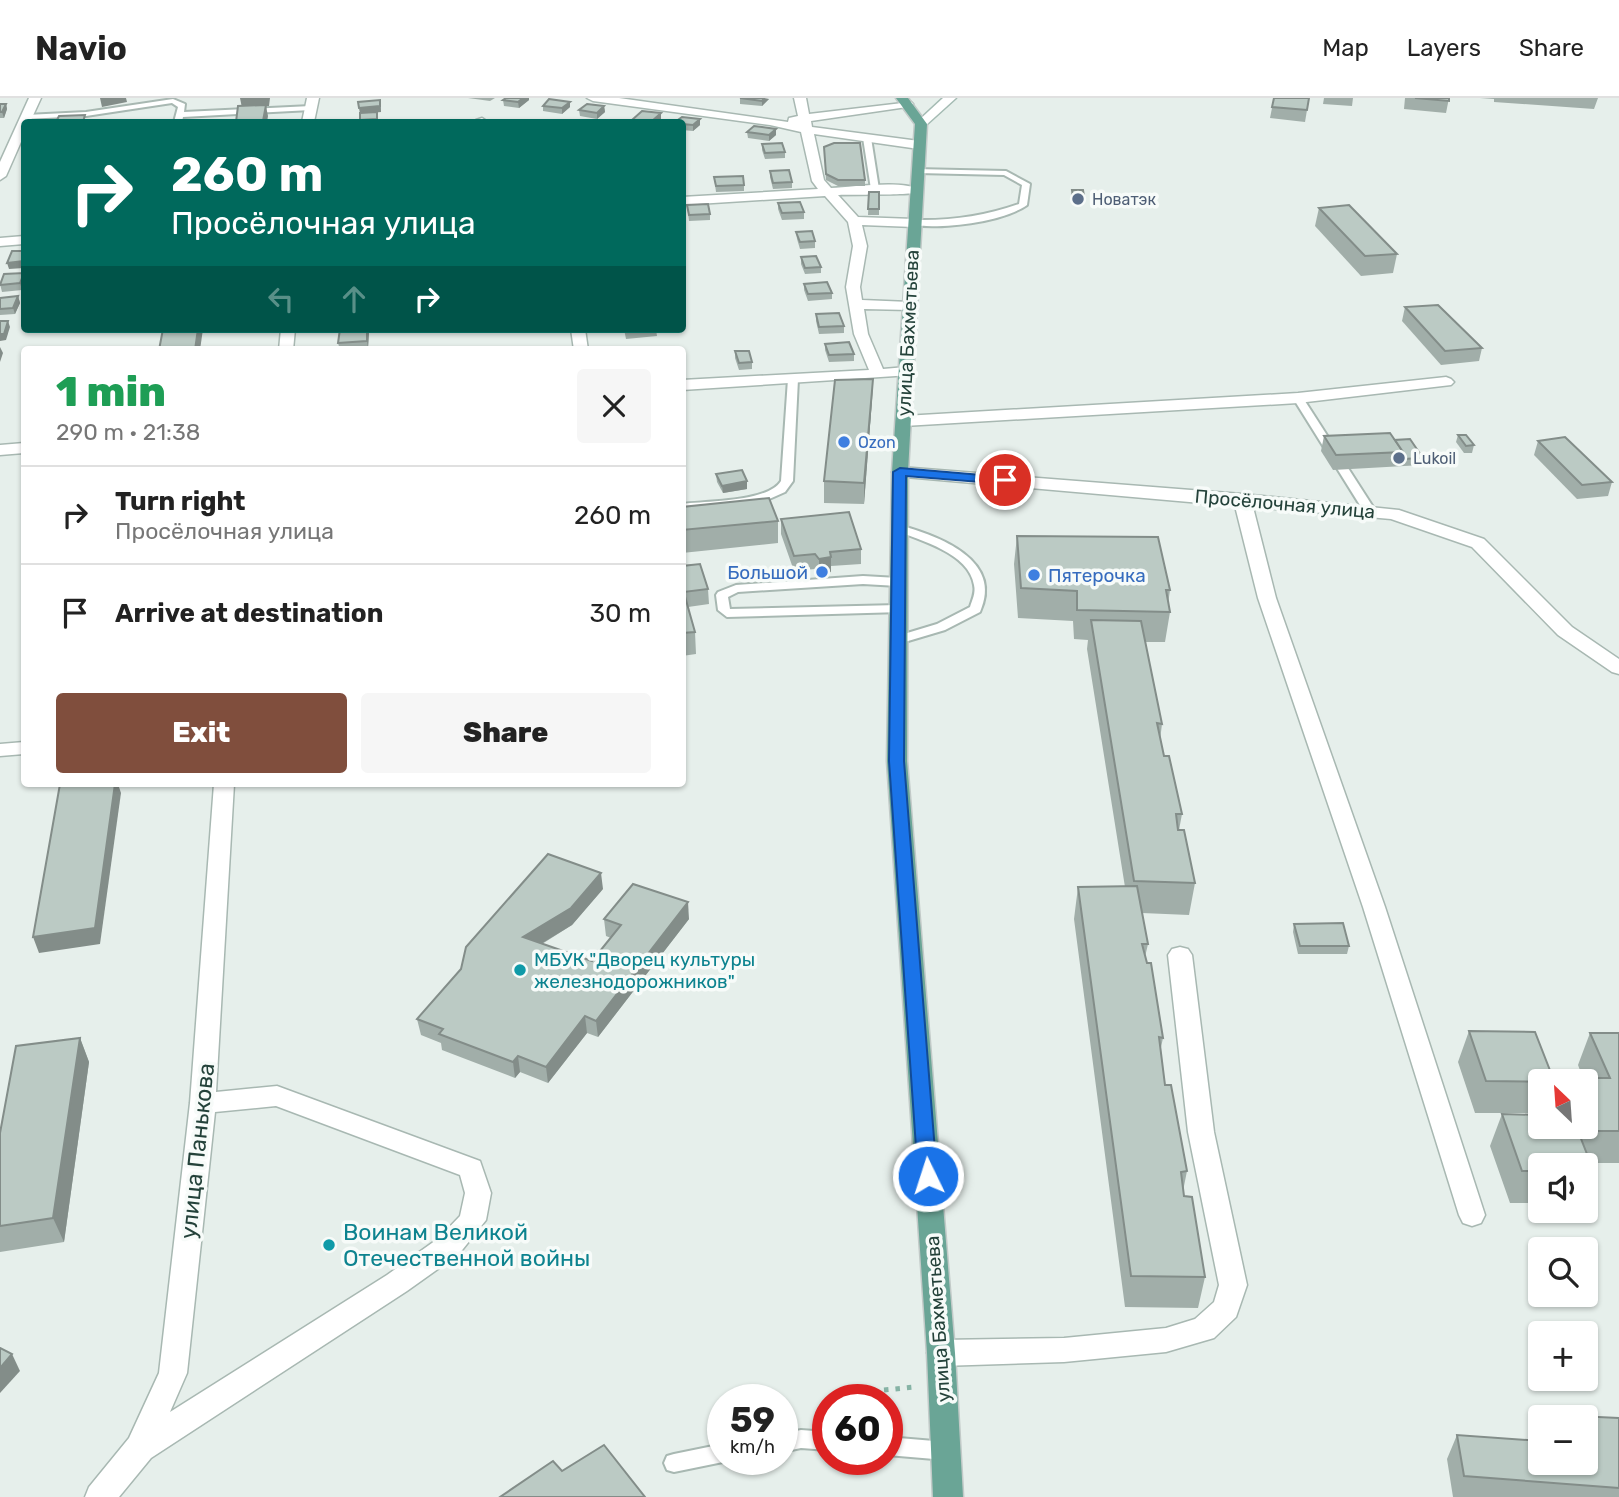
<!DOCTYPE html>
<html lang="en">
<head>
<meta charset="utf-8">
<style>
  :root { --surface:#fff; --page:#f6f6f6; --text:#222; --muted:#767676; --line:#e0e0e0; --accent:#804e3d }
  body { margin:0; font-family:Rubik,sans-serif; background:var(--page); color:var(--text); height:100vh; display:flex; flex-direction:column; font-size:26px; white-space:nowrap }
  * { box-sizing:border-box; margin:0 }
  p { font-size:23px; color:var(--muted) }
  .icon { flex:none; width:38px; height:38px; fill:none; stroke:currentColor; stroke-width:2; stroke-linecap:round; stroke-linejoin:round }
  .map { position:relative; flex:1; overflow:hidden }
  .panel { position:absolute; left:21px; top:248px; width:665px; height:441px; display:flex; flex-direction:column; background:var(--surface); border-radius:7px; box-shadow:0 2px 5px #0004 }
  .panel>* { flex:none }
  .top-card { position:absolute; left:21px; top:21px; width:665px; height:214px; border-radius:7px; box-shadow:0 2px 5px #0004; background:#00695c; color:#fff; overflow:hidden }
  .needle { width:46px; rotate:335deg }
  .controls { position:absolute; left:1528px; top:971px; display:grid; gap:14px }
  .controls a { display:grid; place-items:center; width:70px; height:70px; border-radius:7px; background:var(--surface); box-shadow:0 2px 5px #0004; font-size:35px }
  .speed { position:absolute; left:707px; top:1286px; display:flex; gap:14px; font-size:35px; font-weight:700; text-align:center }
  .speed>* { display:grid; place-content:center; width:91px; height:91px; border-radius:50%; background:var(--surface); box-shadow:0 2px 5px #0004; line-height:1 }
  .speed small { font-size:18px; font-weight:400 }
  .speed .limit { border:10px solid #d22; background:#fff; color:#111 }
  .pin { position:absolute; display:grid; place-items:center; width:60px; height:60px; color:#fff; margin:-30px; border:4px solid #fff; border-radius:50%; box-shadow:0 2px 7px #0007 }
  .me { position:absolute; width:77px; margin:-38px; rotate:356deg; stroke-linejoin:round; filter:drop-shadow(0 0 5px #0008) }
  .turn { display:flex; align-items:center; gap:24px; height:147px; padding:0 35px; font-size:32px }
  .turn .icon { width:91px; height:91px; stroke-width:2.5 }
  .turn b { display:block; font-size:49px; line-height:60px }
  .lanes { display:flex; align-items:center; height:66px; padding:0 35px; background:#0003; justify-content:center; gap:35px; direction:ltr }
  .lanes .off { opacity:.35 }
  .round { display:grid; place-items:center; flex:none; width:74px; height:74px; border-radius:7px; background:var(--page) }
  .head { display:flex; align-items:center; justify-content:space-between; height:119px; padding:0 35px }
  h1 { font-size:42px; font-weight:800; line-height:52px; color:#1e9e55 }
  .button { display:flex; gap:14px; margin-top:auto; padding:14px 35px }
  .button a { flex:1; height:80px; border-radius:7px; background:var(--accent); color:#fff; font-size:28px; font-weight:800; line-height:80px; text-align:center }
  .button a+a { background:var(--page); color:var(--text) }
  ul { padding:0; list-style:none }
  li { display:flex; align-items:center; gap:21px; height:98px; padding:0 35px; border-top:2px solid var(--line) }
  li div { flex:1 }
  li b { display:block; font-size:26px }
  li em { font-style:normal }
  header { display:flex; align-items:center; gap:42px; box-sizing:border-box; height:98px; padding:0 35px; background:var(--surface); border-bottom:2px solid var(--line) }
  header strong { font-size:33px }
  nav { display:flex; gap:38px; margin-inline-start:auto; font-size:24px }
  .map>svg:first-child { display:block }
</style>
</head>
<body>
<header>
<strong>Navio</strong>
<nav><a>Map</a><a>Layers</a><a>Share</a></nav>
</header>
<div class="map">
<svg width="1619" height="1399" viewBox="0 0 1619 1399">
  <rect width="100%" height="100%" fill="#e6efeb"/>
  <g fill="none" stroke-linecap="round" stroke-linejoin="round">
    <g stroke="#a8b8b2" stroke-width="4">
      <g id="service">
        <polygon points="173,1 185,6 184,14 311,8 315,10 311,12 183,19 182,24 174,24 178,9 172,5 86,18 26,21 22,19 26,17 86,14"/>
        <polygon points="867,38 871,40 879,91 875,94 871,91 863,40"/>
        <path d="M915,71L1006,73L1030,86L1027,107C1001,125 942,131 911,127L910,125L914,122C951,123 985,118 1019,106L1022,87L1004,77L918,75L914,73Z"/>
        <path d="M793,278L798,281L793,383L785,394L767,402L682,412V406C707,403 768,404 781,383L788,281Z"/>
        <polygon points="1298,297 1303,300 1375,412 1373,414 1369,415 1363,412 1293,300"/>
        <path d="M899,427C939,438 1004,462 980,514L945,532L898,546L894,545L892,542L894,539L937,526L970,509C972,502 976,495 974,487C969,455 921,443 895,432V428Z"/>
        <polygon points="863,478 898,480 904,484 898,488 863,486 738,494 728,499 730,511 898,507 902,508 904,511 902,514 727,519 718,512 716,497 718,494 736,487"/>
        <polygon points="801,1332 828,1334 828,1352 801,1350 782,1354 782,1336"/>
        <polygon points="887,1339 946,1344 953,1347 956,1353 953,1359 946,1362 887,1357"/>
        <polygon points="723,1346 723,1362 730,1362 723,1364 674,1374 667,1372 664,1365 667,1358 674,1356"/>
      </g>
    </g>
    <g stroke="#a8b8b2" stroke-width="3">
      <g id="minor">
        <polygon points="29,0 41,0 30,24 24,24 24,37 6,78 0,82 0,64"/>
        <polygon points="307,0 319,0 314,24 302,24"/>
        <path d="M587,0H619L788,24L789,20L798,18L794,0H806L809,16L911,4L913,6L907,9L811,23L812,29L919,43L925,47L919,51L814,36L824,82L831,90C852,89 907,81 922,93C916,98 853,96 838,97L858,119L914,121L921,125L914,129L862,127L867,148L860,189L862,202L910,204L917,208L910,212L864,211L868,236L883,271L906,269L914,274L911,277L682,292V282L869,272L854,236L846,189L853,148L848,124L825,98L682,107V99L818,91L812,83L801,34L770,27L593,3Z"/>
        <polygon points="482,20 488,24 474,24 476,22"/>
        <polygon points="24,138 24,146 0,148 0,140"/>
        <polygon points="281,231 295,231 293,252 279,252"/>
        <polygon points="571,231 585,231 588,252 574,252"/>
        <polygon points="1446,279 1451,281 1454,284 1451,287 1298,305 904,328 896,323 904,318 1298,295"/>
        <polygon points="24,345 24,355 0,357 0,347"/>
        <polygon points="900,369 1242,396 1399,412 1484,441 1572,529 1619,561 1619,576 1612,574 1558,537 1472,449 1391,421 1253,409 1276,500 1385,809 1485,1117 1481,1125 1472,1128 1463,1125 1459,1117 1363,809 1258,500 1235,408 894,378 892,374"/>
        <polygon points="24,644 24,656 0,658 0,646"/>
        <path d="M214,686H234L216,994L277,988L480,1063L491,1095L486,1122L459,1156L407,1193L151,1360L119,1399H85L89,1389L129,1340L159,1275L190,1005ZM276,1008L460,1077L465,1095L460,1118L439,1140L387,1177L170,1314L187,1275L215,1014Z"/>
        <polygon points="1180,849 1188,851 1192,857 1214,1034 1247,1187 1236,1219 1214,1240 1166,1254 1064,1264 941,1268 931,1264 927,1255 931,1246 941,1242 1064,1240 1166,1230 1195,1221 1214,1204 1219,1187 1188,1034 1168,857 1172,851"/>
      </g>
    </g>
    <g stroke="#a4bbb3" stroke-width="3">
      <polygon id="secondary" points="943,0 956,0 925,28 917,28 917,24"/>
    </g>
    <g stroke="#c2cac8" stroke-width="3">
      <polygon id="primary" points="896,0 908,0 927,26 908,374 907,663 955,1255 963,1399 933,1399 927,1255 887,663 892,374 915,26"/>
    </g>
    <polyline stroke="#86b3a5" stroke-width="5" stroke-dasharray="4.5 7" stroke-linecap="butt" points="884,1292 915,1289"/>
    <use href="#service" fill="#fff" fill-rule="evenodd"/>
    <use href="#minor" fill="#fff" fill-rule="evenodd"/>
    <use href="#secondary" fill="#fff" fill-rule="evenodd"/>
    <use href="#primary" fill="#6aa596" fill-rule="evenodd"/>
  </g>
  <g fill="#a1aea9" fill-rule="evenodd">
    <polygon points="468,0 495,0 490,3"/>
    <polygon points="740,0 769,1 762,8 740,6"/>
    <polygon points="1274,0 1307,12 1305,24 1270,20"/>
    <polygon points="1324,0 1353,0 1352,8 1323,6"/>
    <polygon points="1405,0 1449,0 1446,15 1404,11"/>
    <polygon points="1480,0 1598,0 1594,11 1494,4 1494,1"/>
    <polygon points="503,2 529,2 519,10 504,8"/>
    <polygon points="0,6 6,6 7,11 4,20 0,20"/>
    <polygon points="381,8 381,14 373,14 378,20 378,23 360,24 360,16"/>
    <polygon points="543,8 570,9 562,16 543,13"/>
    <polygon points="604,8 605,14 597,21 580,18 579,12"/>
    <polygon points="661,15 661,21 657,24 632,24 632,22"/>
    <polygon points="700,21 700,27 693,33 682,32 682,24"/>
    <polygon points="776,31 776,37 769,43 748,40 747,34"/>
    <polygon points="762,46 785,54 785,60 765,61 762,52"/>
    <polygon points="824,49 865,82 865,88 838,88 826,82"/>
    <polygon points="770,73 792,84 792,90 773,91 770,79"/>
    <polygon points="714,79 744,87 744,93 716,94"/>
    <polygon points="1072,92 1084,98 1084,105 1072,105 1071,98"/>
    <polygon points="869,94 879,94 879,117 868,117"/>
    <polygon points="778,105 804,114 804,121 782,122 778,111"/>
    <polygon points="687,107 710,116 710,122 689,123"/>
    <polygon points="1319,110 1397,156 1393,175 1361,178 1315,128"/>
    <polygon points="796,134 815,143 815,150 800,151 797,141"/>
    <polygon points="801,159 821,169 821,175 805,176 801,166"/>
    <polygon points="24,175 22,192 2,194 0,186"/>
    <polygon points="804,186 832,195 832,201 808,203 804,192"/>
    <polygon points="18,198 20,205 15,216 0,217 0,200"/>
    <polygon points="1405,209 1482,250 1479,263 1441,267 1402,223"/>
    <polygon points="816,216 844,228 844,235 819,236 816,223"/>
    <polygon points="624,231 656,231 657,238 626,241"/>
    <polygon points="369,234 368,250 340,252 338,245"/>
    <polygon points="825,246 854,256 854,263 829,264 825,252"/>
    <polygon points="735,253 752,264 752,271 739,272 735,260"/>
    <polygon points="873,281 872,302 864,406 824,405 824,383"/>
    <polygon points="1458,337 1474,347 1472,355 1464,355 1456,344"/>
    <polygon points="1324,338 1395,342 1423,360 1422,367 1333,372 1321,353"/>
    <polygon points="1538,343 1612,384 1608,398 1577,401 1534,357"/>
    <polygon points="716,376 747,383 747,391 723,395 717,384"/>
    <polygon points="682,409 778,423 778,445 682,455"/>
    <polygon points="781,421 861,451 861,466 831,468 831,474 819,476 815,471 794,473 781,436"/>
    <polygon points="1017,438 1170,492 1168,506 1170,514 1165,544 1145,544 1162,626 1160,642 1164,658 1182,716 1179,732 1195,785 1189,817 1142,815 1148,846 1145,859 1163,940 1160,954 1165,987 1187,1073 1183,1093 1184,1098 1205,1179 1198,1210 1125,1209 1074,821 1078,789 1125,789 1087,551 1088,542 1074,541 1073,523 1018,520 1014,466"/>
    <polygon points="682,468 708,491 709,506 688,509 695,534 696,556 682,558"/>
    <polygon points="603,791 572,827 542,846 592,863 611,840 606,838 604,821 689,821 598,939 587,935 548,985 520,974 515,980 442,952 441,945 421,937 417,921"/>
    <polygon points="1294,826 1349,848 1347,856 1298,856 1293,834"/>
    <path d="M1469,933L1553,980H1583L1578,967L1590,935H1619V1065H1591L1594,1074L1586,1095V1068H1540V1105H1510L1490,1048L1502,1016H1533L1532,1015H1475L1458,964ZM1540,984H1586V1029H1540Z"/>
    <polygon points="80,940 89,964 64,1144 0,1154 0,1035"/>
    <polygon points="1577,1318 1619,1320 1619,1399 1453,1399 1447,1361 1457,1337 1586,1365 1586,1320 1577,1320"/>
  </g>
  <g fill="#838d89">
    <polygon points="100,0 126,0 127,4 102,9"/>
    <polygon points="240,0 270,0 269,8 266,8 268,18 267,24 264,24 263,23 242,10"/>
    <polygon points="523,0 529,0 529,2 519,10 518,4"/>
    <polygon points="764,0 769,1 762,8 762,3"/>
    <polygon points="380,2 381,14 360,16 359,10"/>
    <polygon points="570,4 570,9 562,16 562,10"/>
    <polygon points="6,6 7,11 4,20 2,14"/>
    <polygon points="604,8 605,14 597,21 597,15"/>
    <polygon points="661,15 661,21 657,24 651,24"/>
    <polygon points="700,21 700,27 693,33 693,27"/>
    <polygon points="776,31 776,37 769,43 769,37"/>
    <polygon points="24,163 24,170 9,171 7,165"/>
    <polygon points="24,177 24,187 22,192 20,185"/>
    <polygon points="18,198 20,205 15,216 13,210"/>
    <polygon points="8,223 10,229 6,242 0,243 0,236"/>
    <polygon points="198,231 203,231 200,252 195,252"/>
    <polygon points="367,231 369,234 368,250 367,243"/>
    <polygon points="0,249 3,255 0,264"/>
    <polygon points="873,281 872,302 864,406 864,385"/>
    <polygon points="747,383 747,391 723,395 722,388"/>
    <polygon points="831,459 831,474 819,476 819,461"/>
    <polygon points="115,686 118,686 121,695 100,846 39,855 33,839"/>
    <polygon points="601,775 603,791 572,827 526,855 523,839"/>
    <polygon points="688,804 689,821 598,939 596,923"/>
    <polygon points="585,918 587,935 548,985 546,969"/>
    <polygon points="80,940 89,964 64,1144 53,1120"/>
    <polygon points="518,958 520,974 515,980 513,964"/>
    <polygon points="12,1256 20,1273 0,1295 0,1270"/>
  </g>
  <g fill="#bbcac4" stroke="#838d89" stroke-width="2">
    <polygon points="506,0 523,0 518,4 503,2"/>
    <polygon points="740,0 764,0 762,3"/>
    <polygon points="1274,0 1309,0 1307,12 1272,9"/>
    <polygon points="1415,0 1449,0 1449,3"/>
    <polygon points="549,1 570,4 562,10 543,8"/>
    <polygon points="380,2 380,8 359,10 358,4"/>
    <polygon points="0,6 6,6 2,14 0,14"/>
    <polygon points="587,6 604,8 597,15 579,12"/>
    <polygon points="266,7 263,23 236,24 238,8"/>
    <polygon points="642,13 661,15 651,24 632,22"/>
    <polygon points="377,14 377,21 360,22 360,15"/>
    <polygon points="85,17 83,24 56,24 59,18"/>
    <polygon points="682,19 700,21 693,27 682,26 682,24 675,24"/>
    <polygon points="754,28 776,31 769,37 747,34"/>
    <polygon points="782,45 785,54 765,55 762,46"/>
    <polygon points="834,45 860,45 865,82 838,82 826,76 824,49"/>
    <polygon points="789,72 792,84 773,85 770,73"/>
    <polygon points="743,78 744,87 716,88 714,79"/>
    <polygon points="1072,92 1083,92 1084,98 1073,98"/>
    <polygon points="869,94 879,94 879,111 868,111"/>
    <polygon points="800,104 804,114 782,115 778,105"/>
    <polygon points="708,106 710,116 689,117 687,107"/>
    <polygon points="1349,107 1397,156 1365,158 1319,110"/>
    <polygon points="812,133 815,143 800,144 796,134"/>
    <polygon points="12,153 24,153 24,163 7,165"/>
    <polygon points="816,158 821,169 805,170 801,159"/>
    <polygon points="24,175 20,185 0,187 4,176"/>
    <polygon points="827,184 832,195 808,196 804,186"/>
    <polygon points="18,198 13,210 0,211 0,200"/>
    <polygon points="1438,207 1482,250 1445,253 1405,209"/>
    <polygon points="839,215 844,228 819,229 816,216"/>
    <polygon points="0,223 8,223 4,236 0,236"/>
    <polygon points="163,231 198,231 195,252 159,252"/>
    <polygon points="340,231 367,231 367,243 338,245"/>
    <polygon points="625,231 656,231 625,234"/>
    <polygon points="849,244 854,256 829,257 825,246"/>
    <polygon points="735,253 749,253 752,264 739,265"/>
    <polygon points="873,281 864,385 824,383 835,282"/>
    <polygon points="1390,335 1403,354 1336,357 1324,338"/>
    <polygon points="1458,337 1466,337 1474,347 1466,348"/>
    <polygon points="1565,339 1612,384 1582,387 1538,343"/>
    <polygon points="1410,341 1423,360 1402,361 1403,354 1395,342"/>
    <polygon points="742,372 747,383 722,388 716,376"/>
    <polygon points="769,400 778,423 682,432 682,409"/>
    <polygon points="849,414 861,451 830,454 831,459 819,461 815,456 794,458 781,421"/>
    <polygon points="1017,438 1158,439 1170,492 1166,492 1170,514 1077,512 1077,493 1021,490"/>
    <polygon points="700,466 708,491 684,494 682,488 682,468"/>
    <polygon points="682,488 695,534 682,535"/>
    <polygon points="1091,522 1141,523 1162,626 1157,625 1164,658 1169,658 1182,716 1176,716 1178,732 1184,732 1195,785 1134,783"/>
    <polygon points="60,686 115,686 95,830 33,839"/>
    <polygon points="548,756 601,775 571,810 523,839 592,863 621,827 604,821 633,786 688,804 596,923 585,918 546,969 518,958 513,964 439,936 443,931 417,921 461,871 466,849"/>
    <polygon points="1137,788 1148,846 1142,846 1147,865 1151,865 1163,940 1159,939 1165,987 1171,987 1187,1073 1181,1074 1184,1098 1192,1099 1205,1179 1131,1178 1078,789"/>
    <polygon points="1343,825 1349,848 1300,848 1294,826"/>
    <polygon points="1469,933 1535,934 1553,980 1610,980 1590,935 1619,935 1619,1033 1578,1033 1594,1074 1586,1074 1586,1068 1540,1068 1540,1073 1522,1073 1502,1016 1540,1017 1540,1029 1586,1029 1586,984 1486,983"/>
    <polygon points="80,940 53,1120 0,1128 0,1035 16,948"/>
    <polygon points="0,1250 12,1256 0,1270"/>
    <polygon points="1577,1318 1619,1320 1619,1390 1464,1378 1457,1337 1540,1343 1540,1365 1586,1365 1586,1320 1578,1320"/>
    <polygon points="604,1347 645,1399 500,1399 553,1363 562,1373"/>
  </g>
  <polygon fill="#1a73e8" stroke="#114b97" stroke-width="2" points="900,370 1005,379 1011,382 1005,386 906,378 904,663 937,1078 935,1083 928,1086 920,1083 918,1078 889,663 893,374"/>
  <g fill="#5c6f8a" stroke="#f7fbf9" stroke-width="2.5">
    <circle cx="1078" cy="101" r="7"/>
    <circle cx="1399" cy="360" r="7"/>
  </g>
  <g fill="#3f7fe0" stroke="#f7fbf9" stroke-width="2.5">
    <circle cx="844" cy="344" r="7"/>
    <circle cx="822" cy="474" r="7"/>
    <circle cx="1034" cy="477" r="7"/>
  </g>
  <g fill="#0f9aa8" stroke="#f7fbf9" stroke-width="2.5">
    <circle cx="520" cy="872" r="7"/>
    <circle cx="329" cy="1147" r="7"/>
  </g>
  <g text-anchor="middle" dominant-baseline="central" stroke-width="7" stroke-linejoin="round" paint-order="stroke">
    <g font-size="16" fill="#4e5e75" stroke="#f7fbf9" text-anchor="start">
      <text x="1092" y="101">Новатэк</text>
      <text x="1413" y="360">Lukoil</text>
    </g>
    <g font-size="16" fill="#366cbe" stroke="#f7fbf9" text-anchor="start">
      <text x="858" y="344">Ozon</text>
    </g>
    <g font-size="19" fill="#24423a" stroke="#f7fbf9">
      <text transform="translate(908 235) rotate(-87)">улица Бахметьева</text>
      <text transform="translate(1285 406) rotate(5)">Просёлочная улица</text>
      <text transform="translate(938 1221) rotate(-94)">улица Бахметьева</text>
    </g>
    <g font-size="19" fill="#366cbe" stroke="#f7fbf9" text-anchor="end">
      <text x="808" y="474">Большой</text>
      <text x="1048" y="477" text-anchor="start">Пятерочка</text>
    </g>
    <g font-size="19" fill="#0d838f" stroke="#f7fbf9" text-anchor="start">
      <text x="534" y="861">МБУК "Дворец культуры<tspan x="534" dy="22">железнодорожников"</tspan></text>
    </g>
    <g font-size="23" fill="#24423a" stroke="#f7fbf9">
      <text transform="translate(197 1053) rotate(-84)">улица Панькова</text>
    </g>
    <g font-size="23" fill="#0d838f" stroke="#f7fbf9" text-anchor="start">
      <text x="343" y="1134">Воинам Великой<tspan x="343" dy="26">Отечественной войны</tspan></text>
    </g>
  </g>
</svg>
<div class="controls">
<a><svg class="needle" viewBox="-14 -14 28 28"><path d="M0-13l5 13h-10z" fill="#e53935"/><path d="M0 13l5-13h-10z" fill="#767676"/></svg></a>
<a><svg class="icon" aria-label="sound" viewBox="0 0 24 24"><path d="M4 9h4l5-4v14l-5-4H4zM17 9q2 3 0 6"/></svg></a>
<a><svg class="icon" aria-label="search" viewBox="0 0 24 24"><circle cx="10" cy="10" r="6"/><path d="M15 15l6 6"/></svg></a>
<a>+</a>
<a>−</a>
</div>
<div class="speed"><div>59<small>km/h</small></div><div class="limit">60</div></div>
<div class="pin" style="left:1005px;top:382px;background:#d93025"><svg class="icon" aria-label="arrive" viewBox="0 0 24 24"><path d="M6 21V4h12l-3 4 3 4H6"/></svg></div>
<svg class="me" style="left:928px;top:1078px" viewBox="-20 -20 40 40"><circle r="17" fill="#1a73e8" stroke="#fff" stroke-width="3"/><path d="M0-11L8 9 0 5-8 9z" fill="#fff"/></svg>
<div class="top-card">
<div class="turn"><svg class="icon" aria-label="right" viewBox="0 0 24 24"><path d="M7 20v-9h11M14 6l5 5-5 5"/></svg><div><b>260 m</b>Просёлочная улица</div></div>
<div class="lanes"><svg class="icon off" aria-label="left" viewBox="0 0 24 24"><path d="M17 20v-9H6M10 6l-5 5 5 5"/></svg><svg class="icon off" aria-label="ahead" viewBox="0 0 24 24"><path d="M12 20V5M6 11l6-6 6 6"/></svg><svg class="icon" aria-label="right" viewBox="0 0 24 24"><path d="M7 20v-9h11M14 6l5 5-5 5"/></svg></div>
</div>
<section class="panel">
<div class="head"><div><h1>1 min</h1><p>290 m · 21:38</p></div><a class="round"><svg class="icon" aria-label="close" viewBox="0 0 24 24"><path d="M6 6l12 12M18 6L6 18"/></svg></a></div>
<ul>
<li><svg class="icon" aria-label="right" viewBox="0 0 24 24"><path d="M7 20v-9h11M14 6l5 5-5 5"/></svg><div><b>Turn right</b><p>Просёлочная улица</p></div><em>260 m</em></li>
<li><svg class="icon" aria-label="arrive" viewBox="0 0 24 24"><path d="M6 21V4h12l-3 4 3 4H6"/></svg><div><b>Arrive at destination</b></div><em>30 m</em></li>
</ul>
<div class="button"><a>Exit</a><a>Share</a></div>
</section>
</div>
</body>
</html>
